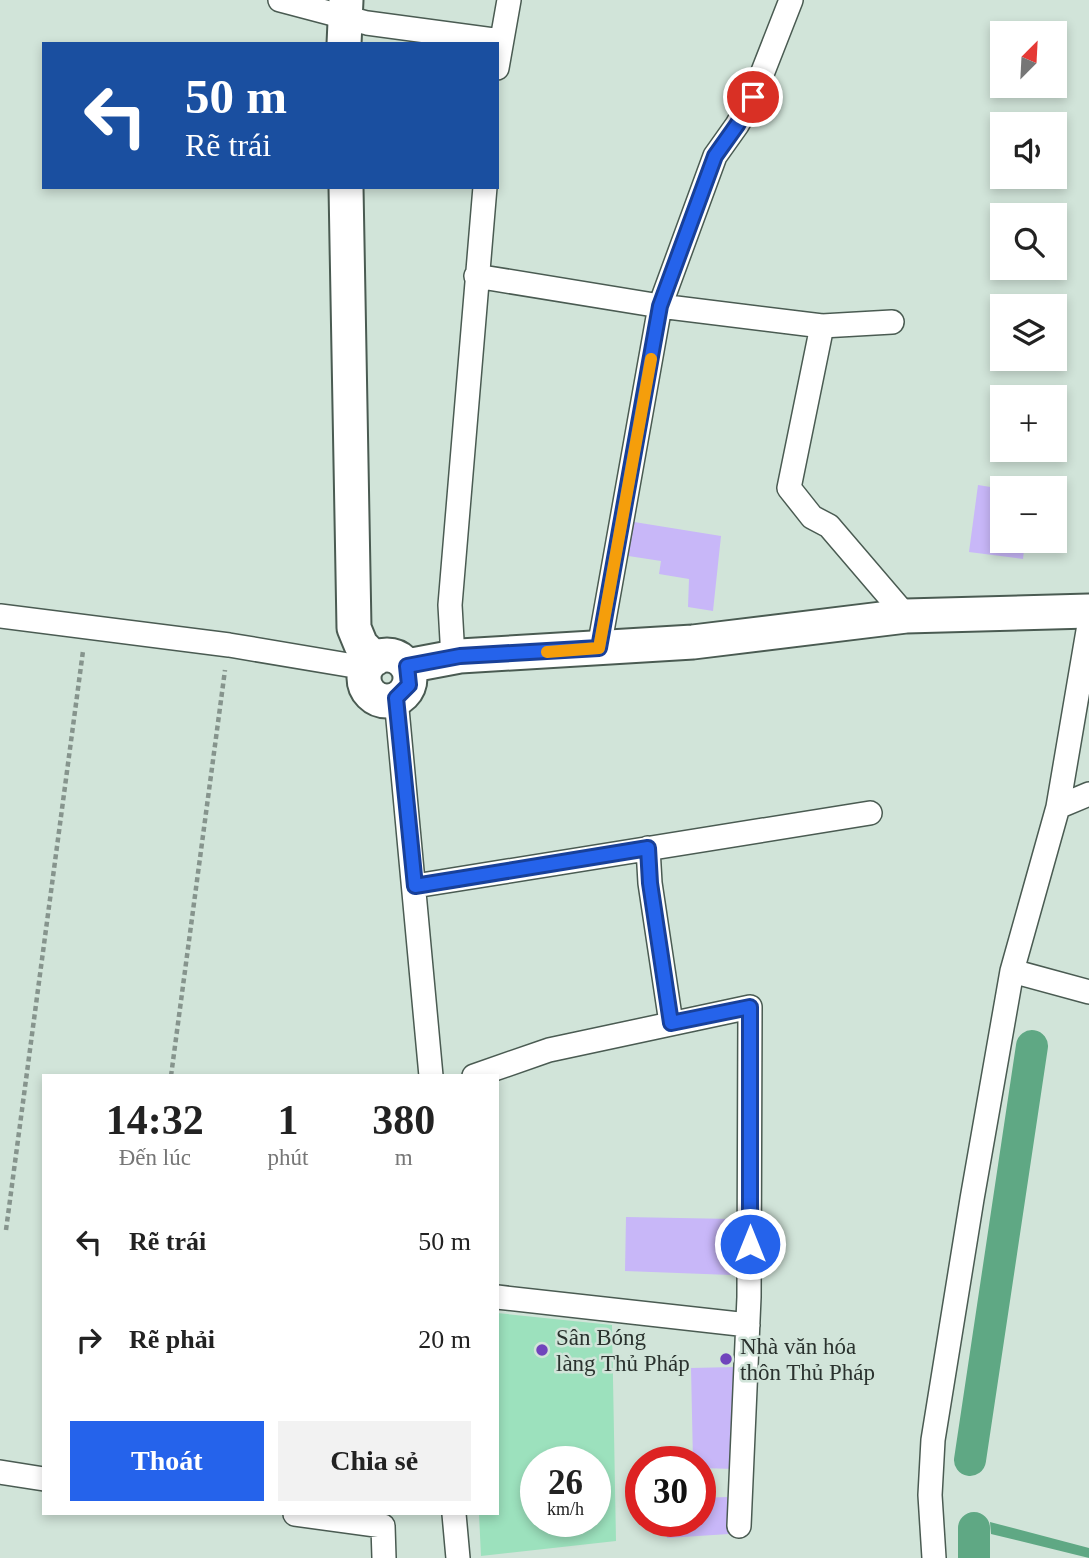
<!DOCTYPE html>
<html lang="vi">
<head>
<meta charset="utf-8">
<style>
  :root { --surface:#fff; --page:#f2f2f2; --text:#222; --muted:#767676; --accent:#2563eb }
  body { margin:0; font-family:Georgia,serif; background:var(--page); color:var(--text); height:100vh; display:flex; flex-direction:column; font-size:26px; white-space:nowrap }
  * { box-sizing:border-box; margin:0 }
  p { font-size:23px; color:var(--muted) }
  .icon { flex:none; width:38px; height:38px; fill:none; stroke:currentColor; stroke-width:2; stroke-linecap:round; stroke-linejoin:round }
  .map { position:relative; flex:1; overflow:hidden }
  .panel { position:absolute; left:42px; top:1074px; width:457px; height:441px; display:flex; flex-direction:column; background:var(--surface); border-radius:0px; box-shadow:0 4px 10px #0003 }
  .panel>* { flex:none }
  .hud { position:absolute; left:42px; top:42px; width:457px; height:147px; border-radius:0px; box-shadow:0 4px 10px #0003; background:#1a4fa0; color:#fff; overflow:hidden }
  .needle { width:46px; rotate:24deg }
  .tools { position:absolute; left:990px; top:21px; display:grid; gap:14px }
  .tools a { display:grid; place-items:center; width:77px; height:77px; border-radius:0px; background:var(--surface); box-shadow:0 4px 10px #0003; font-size:35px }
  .speed { position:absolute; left:520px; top:1446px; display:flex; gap:14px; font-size:35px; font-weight:700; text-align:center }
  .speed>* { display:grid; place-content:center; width:91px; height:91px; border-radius:50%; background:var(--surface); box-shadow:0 4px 10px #0003; line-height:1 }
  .speed small { font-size:18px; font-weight:400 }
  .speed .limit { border:10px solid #d22; background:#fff; color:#111 }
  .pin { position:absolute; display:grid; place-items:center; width:60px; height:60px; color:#fff; margin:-30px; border:4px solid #fff; border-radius:50%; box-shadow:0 2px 7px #0007 }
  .me { position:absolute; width:77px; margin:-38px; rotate:0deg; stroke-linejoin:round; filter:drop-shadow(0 0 5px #0008) }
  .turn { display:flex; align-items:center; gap:24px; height:147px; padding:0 28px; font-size:32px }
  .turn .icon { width:91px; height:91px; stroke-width:2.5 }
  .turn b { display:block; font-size:49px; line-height:60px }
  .eta { display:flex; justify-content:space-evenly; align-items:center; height:119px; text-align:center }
  .eta b { font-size:42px; font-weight:600; line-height:49px }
  .primary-button { display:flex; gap:14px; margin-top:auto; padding:14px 28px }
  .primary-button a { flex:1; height:80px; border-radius:0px; background:var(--accent); color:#fff; font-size:28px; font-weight:600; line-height:80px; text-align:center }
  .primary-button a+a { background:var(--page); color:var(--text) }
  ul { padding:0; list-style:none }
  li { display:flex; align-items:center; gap:21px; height:98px; padding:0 28px }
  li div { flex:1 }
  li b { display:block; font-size:26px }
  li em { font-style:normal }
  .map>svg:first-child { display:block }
</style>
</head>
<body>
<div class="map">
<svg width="1089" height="1558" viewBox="0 0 1089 1558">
  <rect width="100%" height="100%" fill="#d1e4d9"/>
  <!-- green -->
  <path fill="#9ce1bd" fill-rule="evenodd" d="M497,1313L612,1325L616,1541L481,1556L479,1514H497ZM595,1461V1521H536V1461Z"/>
  <!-- water -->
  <path fill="#5fa884" d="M990,1522L1089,1548V1558L991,1534Z"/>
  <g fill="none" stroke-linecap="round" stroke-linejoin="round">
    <!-- canal -->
    <path stroke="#5fa884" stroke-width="32" d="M970,1460L1032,1046
      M974,1528V1558"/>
  </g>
  <!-- building -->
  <path fill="#c8b7f8" d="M978,485L1003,489V541H1025L1023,559L969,552Z
    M628,521L721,536L713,611L688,607L689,579L659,574L661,561L622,555Z
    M626,1217L733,1219L731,1275L625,1271Z
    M734,1367L735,1469L700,1468V1461H693L691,1368Z
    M727,1497L729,1534L667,1538L666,1521H700V1498Z"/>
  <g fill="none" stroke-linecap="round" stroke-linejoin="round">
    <!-- street casing -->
    <g stroke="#4a5b52" stroke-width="26">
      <path id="street" d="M280,0L367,23L501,41
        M497,68L509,0
        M476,276L660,306L822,326L892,322
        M822,326L789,488L812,517L829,526L906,616
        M0,616L229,645L366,668
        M599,648L660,306L715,156L737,125L753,97L791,0
        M453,658L450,605L485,187
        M396,698L431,1076
        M1058,807L1089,794
        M648,848L650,883L671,1023
        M415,886L870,813
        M1012,971L1089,992
        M474,1076L549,1050L750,1007L749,1297L739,1526
        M497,1297L748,1325
        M0,1472L44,1479
        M295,1514L383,1526L384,1558
        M454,1514L458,1558
        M934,1558L930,1495L933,1440L972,1199L1012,971L1058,807L1089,625"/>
    </g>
    <!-- secondary casing -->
    <g stroke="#4a5b52" stroke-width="37">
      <path id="secondary" d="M344,44L346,0
        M346,187L354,628L361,645L375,659
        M364 678a23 23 0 1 1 46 0a23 23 0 1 1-46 0Z
        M407,666L460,656L693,642L906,616L1089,611"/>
    </g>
    <!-- path -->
    <path stroke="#86948d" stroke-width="4.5" stroke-dasharray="5 3.5" stroke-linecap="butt" d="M171,1076L225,670
      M6,1230L83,651"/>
    <!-- street -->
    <use href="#street" stroke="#fff" stroke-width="23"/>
    <!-- secondary -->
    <use href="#secondary" stroke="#fff" stroke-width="33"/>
  </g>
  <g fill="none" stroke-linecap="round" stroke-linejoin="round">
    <!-- route casing -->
    <g stroke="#184099" stroke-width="18">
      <path id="route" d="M750,1244V1007L671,1023L650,883L648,848L415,886L396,698L409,685L407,666L460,656L599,648L660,306L715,156L737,125L753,97"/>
    </g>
    <!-- route -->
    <use href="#route" stroke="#2563eb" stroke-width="12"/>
    <!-- slow -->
    <path stroke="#f59e0b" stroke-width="12" d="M547,652L599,648L651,359"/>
  </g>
  <!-- markers -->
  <g fill="#7044bc" stroke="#d1e4d9" stroke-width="2.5">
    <circle cx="542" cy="1350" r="7"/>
    <circle cx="726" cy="1359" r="7"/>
  </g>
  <g text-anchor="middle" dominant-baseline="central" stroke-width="5" stroke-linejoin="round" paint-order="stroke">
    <!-- poi labels -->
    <g font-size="23" fill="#2a322e" stroke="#d1e4d9" text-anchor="start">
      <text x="556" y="1337">Sân Bóng<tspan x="556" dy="26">làng Thủ Pháp</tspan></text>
      <text x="740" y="1346">Nhà văn hóa<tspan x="740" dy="26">thôn Thủ Pháp</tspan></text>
    </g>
  </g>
</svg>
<div class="tools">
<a><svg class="needle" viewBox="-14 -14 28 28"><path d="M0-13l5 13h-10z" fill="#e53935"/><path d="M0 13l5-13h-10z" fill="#767676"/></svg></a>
<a><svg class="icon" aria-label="sound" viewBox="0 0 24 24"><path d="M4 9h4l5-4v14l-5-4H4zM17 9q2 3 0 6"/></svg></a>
<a><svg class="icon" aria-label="search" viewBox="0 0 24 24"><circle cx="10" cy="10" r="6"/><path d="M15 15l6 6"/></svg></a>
<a><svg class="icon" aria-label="layers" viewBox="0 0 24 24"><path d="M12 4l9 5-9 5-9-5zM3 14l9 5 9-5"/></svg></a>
<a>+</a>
<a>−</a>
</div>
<div class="speed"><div>26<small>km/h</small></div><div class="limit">30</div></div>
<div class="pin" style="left:753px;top:97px;background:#d93025"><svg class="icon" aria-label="arrive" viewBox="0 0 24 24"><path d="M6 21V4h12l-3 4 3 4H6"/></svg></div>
<svg class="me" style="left:750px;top:1244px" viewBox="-20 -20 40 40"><circle r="17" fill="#2563eb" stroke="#fff" stroke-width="3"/><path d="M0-11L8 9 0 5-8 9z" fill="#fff"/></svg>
<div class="hud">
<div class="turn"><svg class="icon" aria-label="left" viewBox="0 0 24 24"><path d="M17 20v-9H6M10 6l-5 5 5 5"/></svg><div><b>50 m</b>Rẽ trái</div></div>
</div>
<section class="panel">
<div class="eta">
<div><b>14:32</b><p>Đến lúc</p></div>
<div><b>1</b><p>phút</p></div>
<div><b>380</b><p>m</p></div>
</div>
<ul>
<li><svg class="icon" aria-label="left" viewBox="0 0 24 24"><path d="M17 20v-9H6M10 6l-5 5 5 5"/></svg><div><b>Rẽ trái</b></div><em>50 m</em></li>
<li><svg class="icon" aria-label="right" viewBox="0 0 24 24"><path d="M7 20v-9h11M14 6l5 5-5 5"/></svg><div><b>Rẽ phải</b></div><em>20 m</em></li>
</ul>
<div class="primary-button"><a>Thoát</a><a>Chia sẻ</a></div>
</section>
</div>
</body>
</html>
